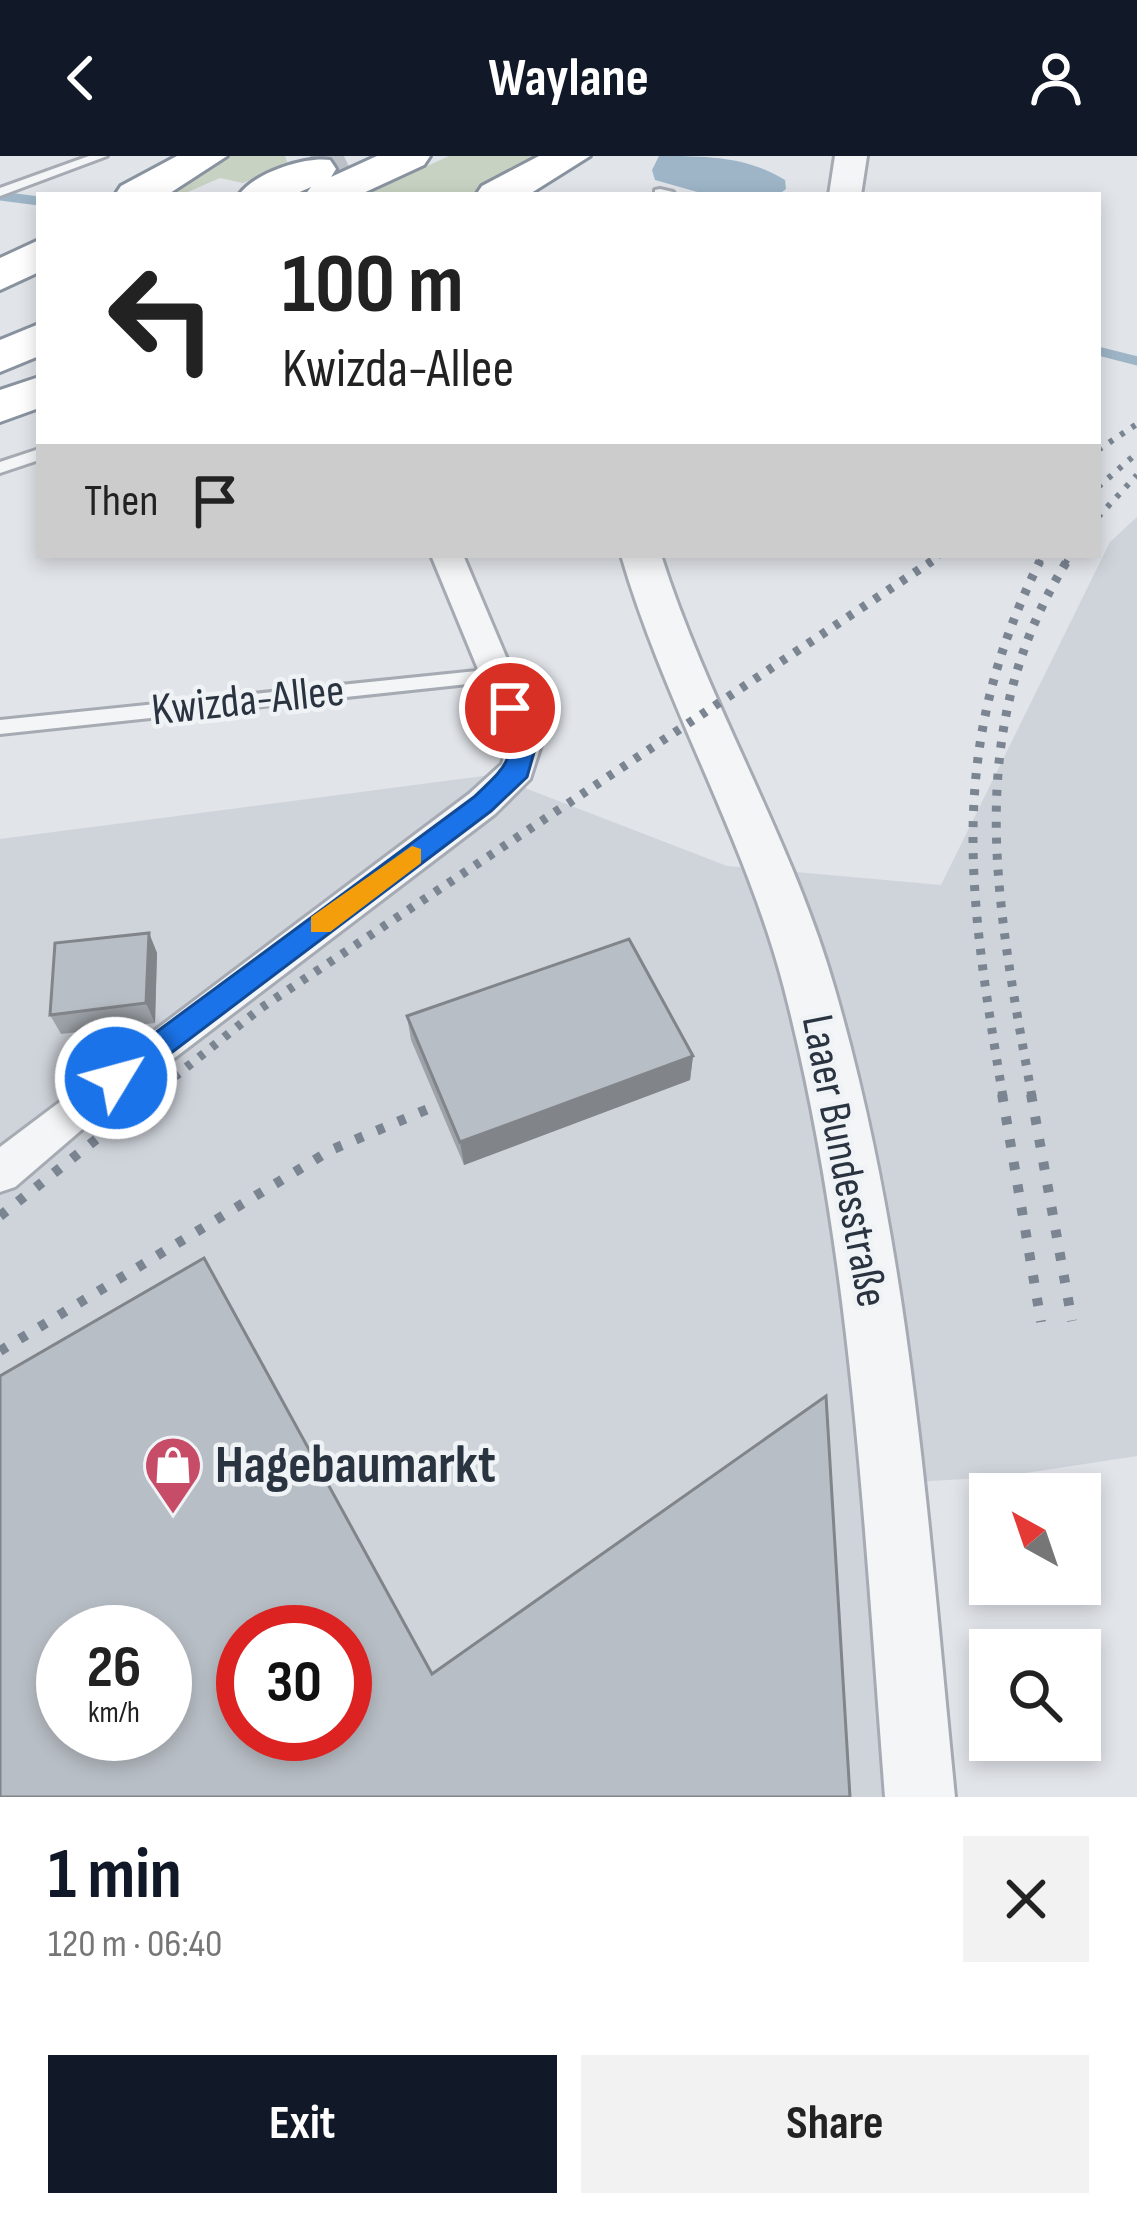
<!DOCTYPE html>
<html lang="en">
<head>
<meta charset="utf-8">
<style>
  :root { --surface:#fff; --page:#f2f2f2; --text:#222; --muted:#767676; --accent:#111827 }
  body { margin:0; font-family:"Sofia Sans Condensed",sans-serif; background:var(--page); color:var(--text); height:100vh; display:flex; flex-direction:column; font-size:45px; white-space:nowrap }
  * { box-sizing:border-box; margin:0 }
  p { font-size:39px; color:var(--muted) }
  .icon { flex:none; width:66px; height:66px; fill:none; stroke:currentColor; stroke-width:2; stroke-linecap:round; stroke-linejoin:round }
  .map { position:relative; height:1641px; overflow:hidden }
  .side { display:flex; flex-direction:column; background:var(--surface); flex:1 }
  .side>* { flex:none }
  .hud { position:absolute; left:36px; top:36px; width:1065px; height:366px; border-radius:0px; box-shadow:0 6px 18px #0003; background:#fff; color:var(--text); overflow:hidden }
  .needle { width:78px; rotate:320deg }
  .controls { position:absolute; left:969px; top:1317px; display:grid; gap:24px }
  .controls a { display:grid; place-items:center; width:132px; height:132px; border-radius:0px; background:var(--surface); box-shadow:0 6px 18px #0003; font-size:60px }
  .speed { position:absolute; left:36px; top:1449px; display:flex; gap:24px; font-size:60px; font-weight:700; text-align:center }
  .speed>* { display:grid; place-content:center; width:156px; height:156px; border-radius:50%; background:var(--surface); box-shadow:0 6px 18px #0003; line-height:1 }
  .speed small { font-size:30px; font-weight:400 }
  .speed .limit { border:18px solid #d22; background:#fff; color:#111 }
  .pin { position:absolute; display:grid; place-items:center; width:102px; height:102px; color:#fff; margin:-51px; border:6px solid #fff; border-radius:50%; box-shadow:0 3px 12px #0007 }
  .me { position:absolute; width:132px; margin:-66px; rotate:53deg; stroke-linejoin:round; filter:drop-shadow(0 0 9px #0008) }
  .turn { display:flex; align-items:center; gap:42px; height:252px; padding:0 48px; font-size:54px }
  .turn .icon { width:156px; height:156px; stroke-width:2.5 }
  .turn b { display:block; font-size:84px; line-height:102px }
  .then { display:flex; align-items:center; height:114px; padding:0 48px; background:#0003; gap:24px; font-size:45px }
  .round { display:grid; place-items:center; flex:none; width:126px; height:126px; border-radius:0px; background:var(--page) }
  .head { display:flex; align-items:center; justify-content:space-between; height:204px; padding:0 48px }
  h1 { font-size:72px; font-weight:700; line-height:90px; color:var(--accent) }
  .button { display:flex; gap:24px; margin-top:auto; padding:24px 48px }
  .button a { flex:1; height:138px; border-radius:0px; background:var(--accent); color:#fff; font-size:48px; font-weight:700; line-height:138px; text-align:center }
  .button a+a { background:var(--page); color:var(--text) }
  header { display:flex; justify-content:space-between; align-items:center; height:156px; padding:0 48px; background:var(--accent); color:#fff; font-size:54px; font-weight:700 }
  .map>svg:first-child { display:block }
</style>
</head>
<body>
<header><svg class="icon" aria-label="back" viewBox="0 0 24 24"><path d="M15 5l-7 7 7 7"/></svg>Waylane<svg class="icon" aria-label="person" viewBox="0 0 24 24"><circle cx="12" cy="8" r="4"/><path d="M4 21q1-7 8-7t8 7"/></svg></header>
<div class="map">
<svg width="1137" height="1641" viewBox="0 0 1137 1641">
  <rect width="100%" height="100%" fill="#e1e4e9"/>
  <!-- built -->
  <path fill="#cfd4db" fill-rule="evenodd" d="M1137,361V1300L1000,1321L861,1329L884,1641H0V683L491,619L727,710L941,729L1110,386ZM63,1476H165V1578H63ZM243,1476H345V1578H243Z"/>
  <!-- green -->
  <path fill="#c8d2c2" d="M223,0H285L288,8L243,27L220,22L181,39H153Z
    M449,0H553L478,39H365Z"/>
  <!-- water -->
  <path fill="#9db5c7" d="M659,0C703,0 747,0 785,24L786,33L778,39H708L655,24L652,14Z"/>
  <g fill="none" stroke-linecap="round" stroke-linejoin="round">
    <!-- stream -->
    <path stroke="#9db5c7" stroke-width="9" d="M0,40L39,45
      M1098,195L1137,205"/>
    <!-- motorway-tunnel -->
    <path stroke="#bcc1c7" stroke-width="46" stroke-dasharray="46 22" stroke-linecap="butt" d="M316,13L344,0"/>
    <!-- service casing -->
    <g stroke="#a6abb3" stroke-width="6">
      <path id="service" d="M89,0H107L0,40V32Z
        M660,33L673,36L675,39H655V34Z
        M39,293V304L0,317V306Z
        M496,513L505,519L496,525L0,578V564Z"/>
    </g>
    <!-- minor casing -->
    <g stroke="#a6abb3" stroke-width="6">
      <path id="minor" d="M431,399H463L542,586L530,623L495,658L93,964L15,1031L0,1036V991L469,638L502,608L508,586Z"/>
    </g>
    <!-- tertiary casing -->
    <g stroke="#a6abb3" stroke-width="6">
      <path id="tertiary" d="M835,0H867L861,39H829Z
        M621,399H661C708,547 791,681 834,830C911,1093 928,1370 955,1641H885C864,1371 852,1095 784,832C745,682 664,547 621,399Z"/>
    </g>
    <!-- motorway casing -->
    <g stroke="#89939f" stroke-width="6">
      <path id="motorway" d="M177,0H227L167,39H115L121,30Z
        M377,0H430L424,9L359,39H305L311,31L293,39H239C254,17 305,0 330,4L336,13L331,21Z
        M539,0H590L528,39H476L482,30Z
        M39,84V116L0,134V102Z
        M39,168V200L0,216V184Z
        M39,221V252L0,266V234Z"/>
    </g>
    <!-- service -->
    <use href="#service" fill="#f3f5f7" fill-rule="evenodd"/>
    <!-- minor -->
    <use href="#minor" fill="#f3f5f7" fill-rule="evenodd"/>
    <!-- tertiary -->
    <use href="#tertiary" fill="#f3f5f7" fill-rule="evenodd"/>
    <!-- motorway -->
    <use href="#motorway" fill="#fff" fill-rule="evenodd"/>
    <!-- rail-far2 -->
    <path stroke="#7b8592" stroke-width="6" stroke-dasharray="4.5 9" stroke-linecap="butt" d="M1098,294L1137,268
      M1098,331L1137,297
      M1098,361L1137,319
      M927,408L940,399
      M1039,408L1043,399
      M1065,408L1070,399"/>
    <!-- rail-far1 -->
    <path stroke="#7b8592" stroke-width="9" stroke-dasharray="6 10" stroke-linecap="butt" d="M149,941L261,852L932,405
      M1003,941C969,739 945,596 1040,405
      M1032,941C998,752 959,580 1067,405"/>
    <!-- rail -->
    <path stroke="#7b8592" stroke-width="10" stroke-dasharray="8 15" stroke-linecap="butt" d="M1002,938L1041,1166
      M1031,938L1072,1165
      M0,1060L153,938
      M0,1195L331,994L428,953"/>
  </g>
  <!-- wall -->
  <path fill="#9ea3a9" d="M149,777L157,797L155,867L61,878L50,859Z
    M407,860L693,900L690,924L464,1009L411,884Z"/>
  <!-- shaded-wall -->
  <path fill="#81858a" d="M149,777L157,797L155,867L146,847Z
    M693,900L690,924L464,1009L460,986Z"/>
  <!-- building -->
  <path fill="#b8bec5" stroke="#81858a" stroke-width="3" fill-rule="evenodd" d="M149,777L146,847L50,859L55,787Z
    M629,783L693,900L460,986L407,860Z
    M204,1102L432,1518L826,1240L850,1641H0V1220ZM63,1476H165V1578H63ZM243,1476H345V1578H243Z"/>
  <!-- route -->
  <path fill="#1a73e8" stroke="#114b97" stroke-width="3" d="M510,544L519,546L537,586L527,621L491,655L126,931H105V914L474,641C510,607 519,601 498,552Z"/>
  <!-- slow -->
  <path fill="#f59e0b" d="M412,690L421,693V707L330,776H311V761Z"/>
  <!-- icons -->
  <defs>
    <g id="shop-pin" transform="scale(3)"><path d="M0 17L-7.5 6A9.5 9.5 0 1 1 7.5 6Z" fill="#c74c68" stroke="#f0f3f6"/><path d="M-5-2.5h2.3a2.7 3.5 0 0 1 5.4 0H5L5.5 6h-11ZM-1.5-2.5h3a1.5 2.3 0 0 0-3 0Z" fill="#fff"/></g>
  </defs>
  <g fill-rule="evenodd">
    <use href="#shop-pin" x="173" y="1309"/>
  </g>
  <g text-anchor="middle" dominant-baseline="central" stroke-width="9" stroke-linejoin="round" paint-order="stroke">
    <!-- street labels -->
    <g font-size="45" fill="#2a3340" stroke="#f0f3f6">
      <text transform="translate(248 545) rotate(-6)">Kwizda-Allee</text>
      <text transform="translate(844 1005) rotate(79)">Laaer Bundesstraße</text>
    </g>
    <!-- near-poi labels -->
    <g font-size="54" font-weight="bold" fill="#2a3340" stroke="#f0f3f6" text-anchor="start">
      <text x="215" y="1309">Hagebaumarkt</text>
    </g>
  </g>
</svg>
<div class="controls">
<a><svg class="needle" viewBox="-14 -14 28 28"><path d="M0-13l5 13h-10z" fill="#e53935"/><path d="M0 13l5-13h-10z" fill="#767676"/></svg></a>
<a><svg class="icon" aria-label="search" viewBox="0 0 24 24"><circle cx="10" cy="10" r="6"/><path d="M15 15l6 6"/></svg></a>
</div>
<div class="speed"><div>26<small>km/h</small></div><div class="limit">30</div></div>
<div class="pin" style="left:510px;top:552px;background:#d93025"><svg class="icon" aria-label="arrive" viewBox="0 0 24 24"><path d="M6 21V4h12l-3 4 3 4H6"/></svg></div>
<svg class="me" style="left:116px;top:922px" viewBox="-20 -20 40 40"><circle r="17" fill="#1a73e8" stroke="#fff" stroke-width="3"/><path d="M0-11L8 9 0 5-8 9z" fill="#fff"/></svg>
<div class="hud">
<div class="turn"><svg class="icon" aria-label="left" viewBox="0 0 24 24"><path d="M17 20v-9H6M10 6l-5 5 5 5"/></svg><div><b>100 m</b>Kwizda-Allee</div></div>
<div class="then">Then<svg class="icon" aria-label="arrive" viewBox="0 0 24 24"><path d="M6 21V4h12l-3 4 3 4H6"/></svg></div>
</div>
</div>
<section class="side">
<div class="head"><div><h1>1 min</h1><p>120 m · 06:40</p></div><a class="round"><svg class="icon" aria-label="close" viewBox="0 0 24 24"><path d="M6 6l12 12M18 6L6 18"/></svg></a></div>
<div class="button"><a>Exit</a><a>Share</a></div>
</section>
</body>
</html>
